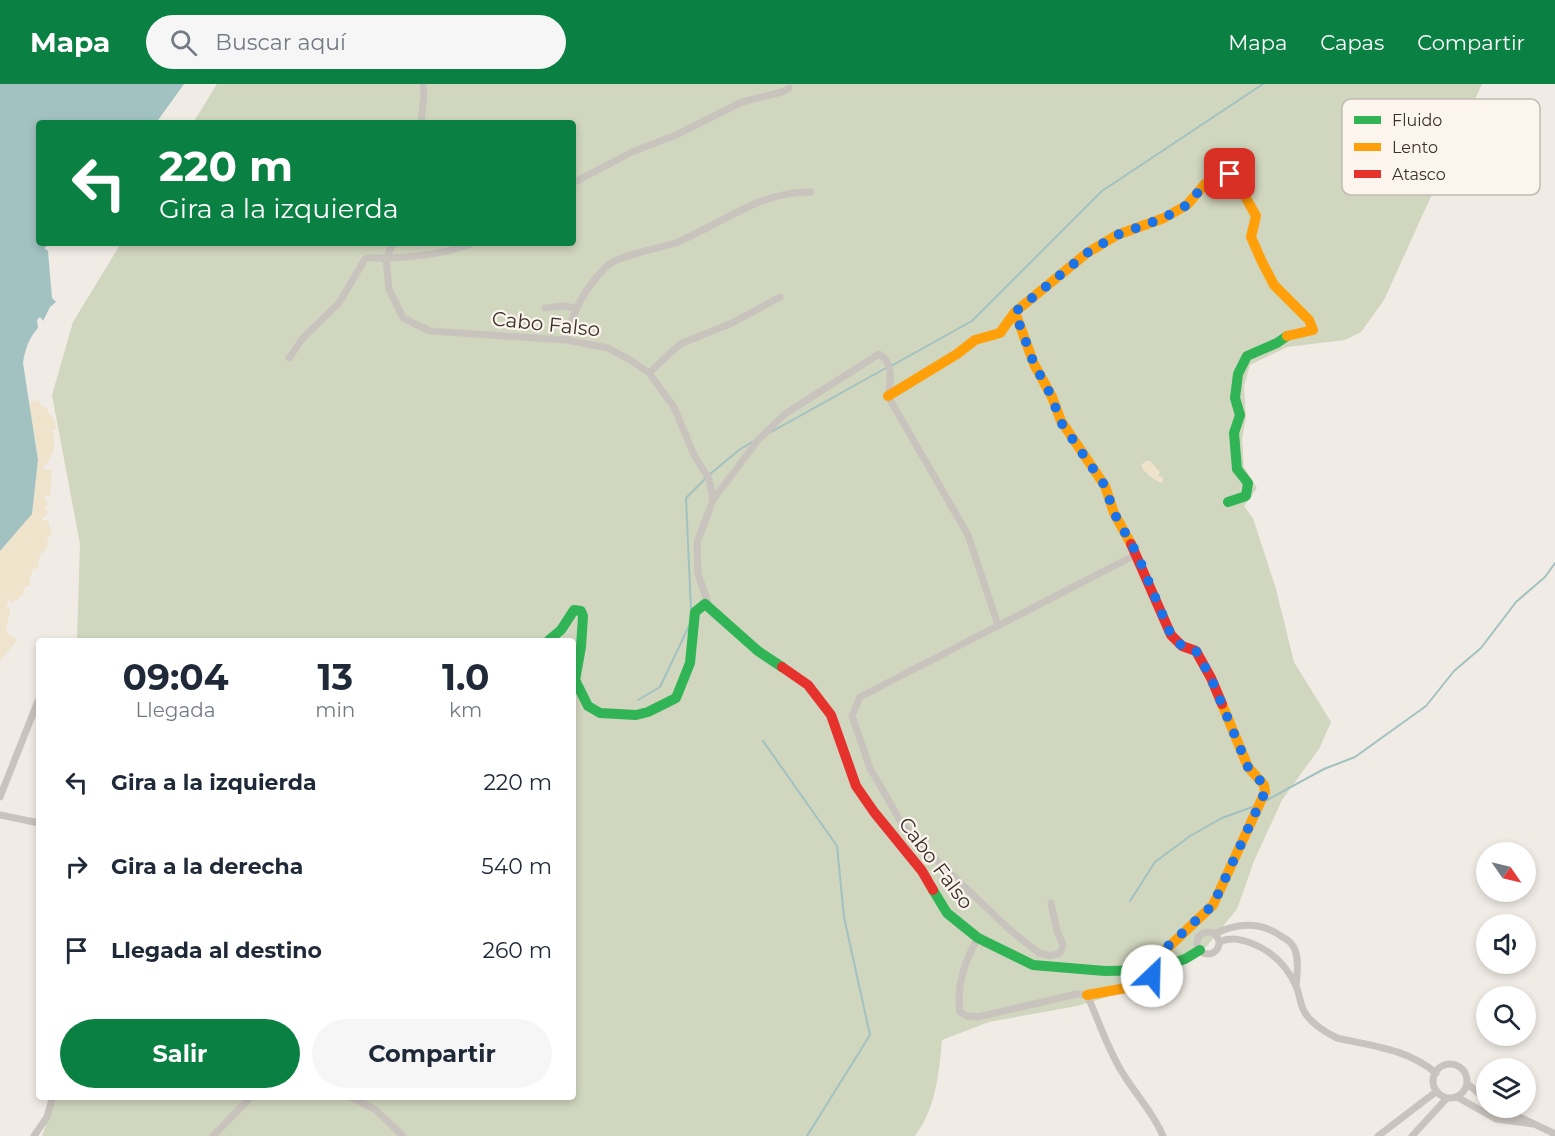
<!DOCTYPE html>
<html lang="es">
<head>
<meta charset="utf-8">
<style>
  :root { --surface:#fff; --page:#f6f6f7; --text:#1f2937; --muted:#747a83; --accent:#0b8043 }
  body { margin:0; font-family:Montserrat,sans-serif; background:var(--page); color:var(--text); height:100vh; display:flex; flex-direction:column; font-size:22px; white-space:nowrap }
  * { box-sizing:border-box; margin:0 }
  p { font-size:20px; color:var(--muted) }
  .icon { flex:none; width:33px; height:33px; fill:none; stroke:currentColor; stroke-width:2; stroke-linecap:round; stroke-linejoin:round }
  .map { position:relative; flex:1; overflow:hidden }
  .drawer { position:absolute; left:36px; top:554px; width:540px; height:462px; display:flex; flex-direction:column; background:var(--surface); border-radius:6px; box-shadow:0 3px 9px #0003 }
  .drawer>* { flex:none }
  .guide { position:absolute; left:36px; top:36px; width:540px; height:126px; border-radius:6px; box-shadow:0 3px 9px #0003; background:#0b8043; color:#fff; overflow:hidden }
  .needle { width:39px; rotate:124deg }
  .tools { position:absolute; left:1476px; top:758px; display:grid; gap:12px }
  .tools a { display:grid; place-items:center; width:60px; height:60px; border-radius:50%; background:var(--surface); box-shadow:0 3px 9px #0003; font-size:30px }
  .pin { position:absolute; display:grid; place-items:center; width:51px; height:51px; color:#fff; margin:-26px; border-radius:12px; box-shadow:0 3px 9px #0006 }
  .me { position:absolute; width:66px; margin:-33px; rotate:24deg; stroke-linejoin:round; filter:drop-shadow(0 0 4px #0008) }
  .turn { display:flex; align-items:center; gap:21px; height:126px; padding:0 24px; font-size:27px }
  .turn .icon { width:78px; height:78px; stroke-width:2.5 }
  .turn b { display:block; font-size:42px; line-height:51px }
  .eta { display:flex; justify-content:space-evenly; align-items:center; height:102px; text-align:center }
  .eta b { font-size:36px; font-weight:700; line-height:42px }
  .action { display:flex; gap:12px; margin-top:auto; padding:12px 24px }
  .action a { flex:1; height:69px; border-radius:36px; background:var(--accent); color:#fff; font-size:24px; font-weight:700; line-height:69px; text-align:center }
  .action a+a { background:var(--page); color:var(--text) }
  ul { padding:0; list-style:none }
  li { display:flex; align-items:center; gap:18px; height:84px; padding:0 24px }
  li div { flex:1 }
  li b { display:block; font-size:22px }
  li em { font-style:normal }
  header { display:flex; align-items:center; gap:36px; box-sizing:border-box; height:84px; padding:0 30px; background:var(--accent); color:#fff }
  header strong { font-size:28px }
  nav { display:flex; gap:33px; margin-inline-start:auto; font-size:21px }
  .search { width:420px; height:54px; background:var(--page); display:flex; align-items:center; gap:15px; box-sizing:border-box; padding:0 21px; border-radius:33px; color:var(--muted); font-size:22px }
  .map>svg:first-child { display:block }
</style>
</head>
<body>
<header>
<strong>Mapa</strong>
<div class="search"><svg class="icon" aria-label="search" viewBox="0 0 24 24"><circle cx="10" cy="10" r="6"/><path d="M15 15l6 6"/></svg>Buscar aquí</div>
<nav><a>Mapa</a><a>Capas</a><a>Compartir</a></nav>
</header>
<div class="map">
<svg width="1555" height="1052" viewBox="0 0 1555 1052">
  <rect width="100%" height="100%" fill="#f0ebe5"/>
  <!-- green -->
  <path fill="#d1d6bf" d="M217,0H1482L1384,216L1361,248L1345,256L1287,263L1250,281L1244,302L1246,334L1242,355L1244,383L1257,404L1244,422L1253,434L1276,505L1294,578L1331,638L1319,665L1282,716L1254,777L1237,825L1207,862L1161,897L1077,922L989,938L942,956C939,989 936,1024 915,1052H42L56,1013L573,1012V556H77L80,460L52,311L73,238L121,159H573V39H193Z"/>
  <!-- sand -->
  <path fill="#efe3cc" d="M39,316L40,321L48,325V329L54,334L56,344L52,347C58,356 52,376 44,382V386L52,385L50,411L44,413L48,419L45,423L48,428L42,436L48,437L52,449L47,456L48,462L45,465L44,468L40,470L38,484L33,485L29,497L31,499L29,502H25L23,511L12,519L7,512L8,519L6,523L10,525L6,548L17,556L0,577V467L32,430L38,376L29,318Z
    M1146,377H1150L1160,388L1158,392L1163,393L1162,399C1155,397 1143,388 1141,381Z"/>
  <!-- water -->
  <path fill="#a1c2c1" d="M0,0H184L156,39H39V159H51L44,164L48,167L52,214L56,218L50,223L43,237L40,233L37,236L38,244C29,254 25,265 23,279L38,376L32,430L0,467Z"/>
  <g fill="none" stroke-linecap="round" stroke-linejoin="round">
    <!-- stream -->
    <path stroke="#a1c2c1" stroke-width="2" d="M891,282L972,237L1102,107L1263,0
      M771,348L886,284
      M709,391L739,366L752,358
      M691,525L686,414L705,395
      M638,616L660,603L689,542
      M763,657L837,762L844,833L870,951L807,1052
      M1265,717L1324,685L1355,673L1426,622L1454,587L1481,564L1516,518L1545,493L1555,479
      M1130,817L1155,778L1190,752L1222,734L1255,722"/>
    <!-- street -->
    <path stroke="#c9c3be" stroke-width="7" d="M421,39L424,11L423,0
      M573,99L632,68L676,51L742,18L782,8L789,4
      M393,159L386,175L389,205L403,234L430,247L566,256L608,264L632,277L649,289L674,323L694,371L709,395L713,416L697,459L698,490L709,522
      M545,224L562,222L575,224
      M566,256C575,223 583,206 608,181C619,171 662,164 678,158C723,139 760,107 811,108
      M289,274L303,254L339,219L365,175C374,172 379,175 388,174C416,173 448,169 473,159
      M649,289L680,260L732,239L780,213
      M713,416L758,356L785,330L879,270C894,279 891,296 888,312L968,451L998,541
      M0,713L38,617
      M0,731L39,739
      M1051,819L1057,847L1063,861L1060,869L1051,872L1039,869L1010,846L929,769L901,738L870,684L852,632L860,613L1137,470
      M1197 859a11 11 0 1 1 22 0a11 11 0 1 1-22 0Z
      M1214,850C1237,839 1260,837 1281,852C1288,856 1294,860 1296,869C1299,880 1297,891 1296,902
      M978,854C965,876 956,901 960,928L967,932L978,933L1077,910L1087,911C1099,937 1107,964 1122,988C1135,1010 1153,1028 1163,1052
      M1219,858C1230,853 1240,855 1251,859C1272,867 1287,882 1296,902C1300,911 1300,921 1305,929C1312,940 1325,948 1337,954C1373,962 1407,965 1436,989
      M1433 997a17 17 0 1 1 34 0a17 17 0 1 1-34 0Z
      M1467,999L1486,1016
      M349,1012L376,1026L403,1052
      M1457,1013L1496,1035L1533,1040
      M1499,1023L1555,1050
      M34,1052L47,1033L53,1012
      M213,1052L252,1012
      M1378,1052L1437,1007
      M1412,1052L1447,1014"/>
    <!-- fast -->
    <path stroke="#30b455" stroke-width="10" d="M1228,418L1246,412L1248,399L1237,385L1234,349L1240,331L1235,314L1238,290L1247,272L1277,259L1287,252
      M549,556L561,546L574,526L581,527L583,532L581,563L575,596L588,622L600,629L636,631L648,628L676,614L690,579L695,528L705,520L758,567L782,583
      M933,806L947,829L978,854L1033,881L1105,887L1152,886L1185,875L1200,866"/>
    <!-- slow -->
    <path stroke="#ff9f0a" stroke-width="10" d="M1015,228L1087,169L1117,151L1164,134L1187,121L1205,100L1230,90L1236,96L1256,132L1251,153L1262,178L1274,201L1309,236L1313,246L1287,252
      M888,312L957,270L975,256L1000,249L1015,228L1034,280L1052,313L1061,337L1105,402L1114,429L1131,460
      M1087,911L1149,900L1157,874L1213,821L1265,708L1264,701L1248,683L1222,620"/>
    <!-- jam -->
    <path stroke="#e5322d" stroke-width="10" d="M1131,460L1171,551L1182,562L1196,567L1211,594L1222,620
      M782,583L808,601L831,631L856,702L874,728L922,787L933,806"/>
  </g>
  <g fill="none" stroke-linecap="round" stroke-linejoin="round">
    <!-- route -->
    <path stroke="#1a73e8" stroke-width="10" stroke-dasharray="0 18" d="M1152,892V886L1157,874L1166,864L1213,821L1265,708L1264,701L1248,683L1211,594L1196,567L1182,562L1171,551L1137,470L1114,429L1105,402L1060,337L1052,313L1034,280L1015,228L1087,169L1117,151L1164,134L1187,121L1205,100L1230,90"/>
  </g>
  <g text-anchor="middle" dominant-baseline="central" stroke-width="4.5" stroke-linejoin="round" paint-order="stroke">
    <!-- street labels -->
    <g font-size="20" fill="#3b302b" stroke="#fbf5ee">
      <text transform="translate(546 240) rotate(6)">Cabo Falso</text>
      <text transform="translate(936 779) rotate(53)">Cabo Falso</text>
    </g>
  </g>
  <!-- legend -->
  <rect x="1342" y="15" width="198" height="96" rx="9" fill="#fbf5ee" stroke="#c1bab4" stroke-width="1.5"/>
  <rect x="1354" y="32" width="27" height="8" fill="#30b455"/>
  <rect x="1354" y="59" width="27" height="8" fill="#ff9f0a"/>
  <rect x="1354" y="86" width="27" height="8" fill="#e5322d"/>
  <g font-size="16" fill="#3b302b">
    <text x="1392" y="42">Fluido</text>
    <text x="1392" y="69">Lento</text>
    <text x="1392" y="96">Atasco</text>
  </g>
</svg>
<div class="tools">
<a><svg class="needle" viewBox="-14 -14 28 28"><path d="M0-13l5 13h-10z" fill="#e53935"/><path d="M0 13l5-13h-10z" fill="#747a83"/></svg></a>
<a><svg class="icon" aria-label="sound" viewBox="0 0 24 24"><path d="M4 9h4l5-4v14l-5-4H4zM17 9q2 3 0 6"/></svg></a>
<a><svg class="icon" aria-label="search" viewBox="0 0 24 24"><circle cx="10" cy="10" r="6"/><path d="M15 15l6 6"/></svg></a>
<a><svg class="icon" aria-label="layers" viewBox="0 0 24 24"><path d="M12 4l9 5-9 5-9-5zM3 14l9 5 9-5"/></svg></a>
</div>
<div class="pin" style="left:1230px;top:90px;background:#d93025"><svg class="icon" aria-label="arrive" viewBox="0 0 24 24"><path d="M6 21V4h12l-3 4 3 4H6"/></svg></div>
<svg class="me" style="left:1152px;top:892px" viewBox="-20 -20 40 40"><circle r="19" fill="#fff"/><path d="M0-13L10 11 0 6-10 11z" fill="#1a73e8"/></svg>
<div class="guide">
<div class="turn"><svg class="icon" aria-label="left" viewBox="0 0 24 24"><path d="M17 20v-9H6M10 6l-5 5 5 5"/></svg><div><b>220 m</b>Gira a la izquierda</div></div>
</div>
<section class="drawer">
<div class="eta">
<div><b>09:04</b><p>Llegada</p></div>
<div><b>13</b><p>min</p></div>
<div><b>1.0</b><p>km</p></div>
</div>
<ul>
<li><svg class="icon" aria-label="left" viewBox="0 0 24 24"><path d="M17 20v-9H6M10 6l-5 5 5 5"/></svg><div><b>Gira a la izquierda</b></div><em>220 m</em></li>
<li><svg class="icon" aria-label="right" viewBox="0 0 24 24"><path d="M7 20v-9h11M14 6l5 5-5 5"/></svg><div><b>Gira a la derecha</b></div><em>540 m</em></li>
<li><svg class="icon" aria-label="arrive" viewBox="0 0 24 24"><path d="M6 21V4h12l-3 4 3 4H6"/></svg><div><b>Llegada al destino</b></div><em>260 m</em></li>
</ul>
<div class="action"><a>Salir</a><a>Compartir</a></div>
</section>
</div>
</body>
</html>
